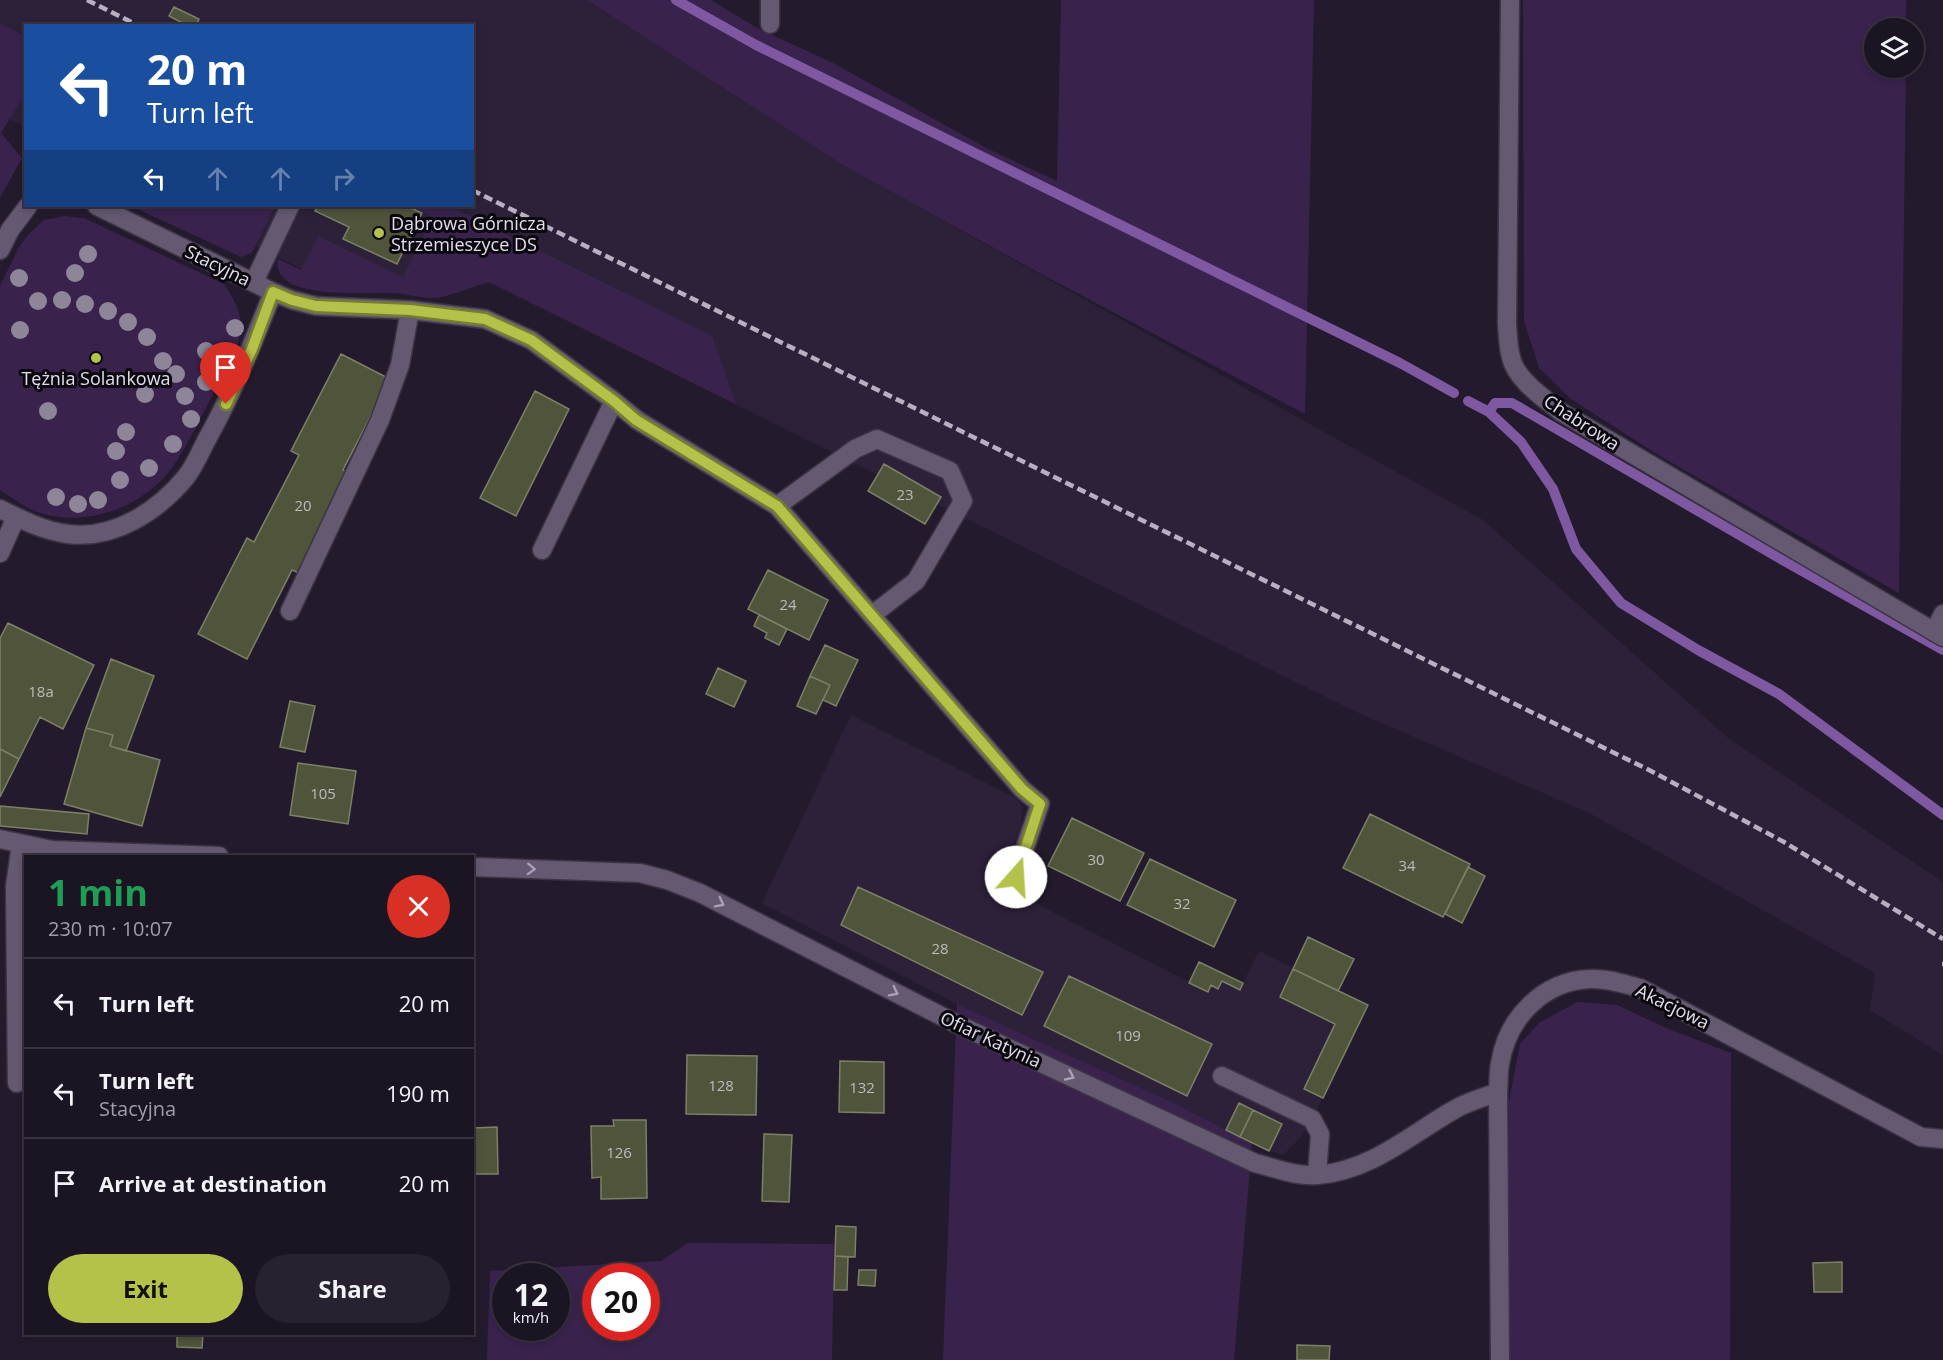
<!DOCTYPE html>
<html lang="en">
<head>
<meta charset="utf-8">
<style>
  :root { --surface:#1b1422; --page:#28212f; --text:#f1f3f6; --muted:#a09ea5; --line:#393340; --accent:#b4c24a }
  body { margin:0; font-family:"Open Sans",sans-serif; background:var(--page); color:var(--text); height:100vh; display:flex; flex-direction:column; font-size:22px; white-space:nowrap }
  * { box-sizing:border-box; margin:0 }
  p { font-size:20px; color:var(--muted) }
  .icon { flex:none; width:33px; height:33px; fill:none; stroke:currentColor; stroke-width:2; stroke-linecap:round; stroke-linejoin:round }
  .map { position:relative; flex:1; overflow:hidden }
  .panel { position:absolute; left:24px; top:855px; width:450px; height:480px; display:flex; flex-direction:column; background:var(--surface); border-radius:0px; box-shadow:0 3px 9px #0003,0 0 0 2px var(--line) }
  .panel>* { flex:none }
  .guide { position:absolute; left:24px; top:24px; width:450px; height:183px; border-radius:0px; box-shadow:0 3px 9px #0003,0 0 0 2px var(--line); background:#1a4fa0; color:#fff; overflow:hidden }
  .controls { position:absolute; left:1864px; top:18px; display:grid; gap:12px }
  .controls a { display:grid; place-items:center; width:60px; height:60px; border-radius:50%; background:var(--surface); box-shadow:0 3px 9px #0003,0 0 0 2px var(--line); font-size:30px }
  .speed { position:absolute; left:492px; top:1263px; display:flex; gap:12px; font-size:30px; font-weight:700; text-align:center }
  .speed>* { display:grid; place-content:center; width:78px; height:78px; border-radius:50%; background:var(--surface); box-shadow:0 3px 9px #0003,0 0 0 2px var(--line); line-height:1 }
  .speed small { font-size:15px; font-weight:400 }
  .speed .limit { border:9px solid #d22; background:#fff; color:#111 }
  .pin { position:absolute; display:grid; place-items:center; width:51px; height:51px; color:#fff; margin:-62px -26px; border-radius:50% 50% 50% 0; rotate:-45deg; box-shadow:0 0 6px #0007 }
  .pin .icon { rotate:45deg }
  .me { position:absolute; width:66px; margin:-33px; rotate:19deg; stroke-linejoin:round; filter:drop-shadow(0 0 4px #0008) }
  .turn { display:flex; align-items:center; gap:21px; height:126px; padding:0 24px; font-size:27px }
  .turn .icon { width:78px; height:78px; stroke-width:2.5 }
  .turn b { display:block; font-size:42px; line-height:51px }
  .lanes { display:flex; align-items:center; height:57px; padding:0 24px; background:#0003; justify-content:center; gap:30px; direction:ltr }
  .lanes .off { opacity:.35 }
  .round { display:grid; place-items:center; flex:none; width:63px; height:63px; border-radius:32px; background:var(--page) }
  .headline { display:flex; align-items:center; justify-content:space-between; height:102px; padding:0 24px }
  h1 { font-size:36px; font-weight:700; line-height:45px; color:#1e9e55 }
  .primary-button { display:flex; gap:12px; margin-top:auto; padding:12px 24px }
  .primary-button a { flex:1; height:69px; border-radius:36px; background:var(--accent); color:#111; font-size:24px; font-weight:700; line-height:69px; text-align:center }
  .primary-button a+a { background:var(--page); color:var(--text) }
  ul { padding:0; list-style:none }
  li { display:flex; align-items:center; gap:18px; height:90px; padding:0 24px; border-top:2px solid var(--line) }
  li div { flex:1 }
  li b { display:block; font-size:22px }
  li em { font-style:normal }
  .map>svg:first-child { display:block }
</style>
</head>
<body>
<div class="map">
<svg width="1943" height="1360" viewBox="0 0 1943 1360">
  <rect width="100%" height="100%" fill="#241a2d"/>
  <!-- built -->
  <path fill="#2d2039" d="M0,0H587L846,167L1483,520L1728,738L1943,882V1055L1870,1010L1875,973L1589,813L1354,711L489,282L439,298L323,280L177,206H472V26H26L25,127L0,114Z
    M851,715L1016,798L1022,806L1021,827L1002,872L1006,888L1189,982L1199,962L1243,983L1259,951L1368,1005L1323,1098L1302,1136L1283,1155L1269,1151L1174,1103L957,1004L762,903Z"/>
  <!-- green -->
  <path fill="#39234d" fill-rule="evenodd" d="M587,0H711L757,28L833,63L988,149L1057,181L1061,0H1314L1305,414L1043,275L846,167Z
    M1523,0H1906V28H1875V68H1906L1899,593L1660,456L1571,399L1539,368L1524,321Z
    M0,23L25,36V94L1,133L22,158L0,198Z
    M131,206H275L254,249L251,253L241,257Z
    M411,206H452L459,211L712,336L736,404L489,282C473,286 457,294 440,297C426,300 409,294 394,293C369,291 270,303 278,259L301,270L318,236L403,277L433,217Z
    M64,216L84,218L224,284C239,307 245,319 237,347C216,386 198,428 174,465C146,505 92,527 44,514C28,510 14,499 0,490V286L19,247L28,235L44,220Z
    M1577,1002L1617,1005L1666,1028L1731,1053L1730,1360H1509V1101L1520,1044L1539,1023Z
    M957,1004L1174,1103L1252,1143L1234,1360H943Z
    M688,1243L834,1244L832,1360H487L490,1271L661,1261ZM506,1276H556V1328H506ZM596,1276H646V1328H596Z"/>
  <g fill="none" stroke-linecap="round" stroke-linejoin="round">
    <!-- stream -->
    <path stroke="#7e59a1" stroke-width="10" d="M676,0L756,45L1400,363L1454,393
      M1468,401L1489,412L1521,442L1553,489L1576,549L1621,603L1698,650L1779,694L1943,815
      M1489,412L1495,403H1512L1786,562L1943,650"/>
  </g>
  <!-- building -->
  <path fill="#50543b" stroke="#7c8166" stroke-width="1.5" d="M174,7L199,19L196,26H188L169,16Z
    M318,206H407L422,213L397,264L343,239L349,227L315,211Z
    M341,354L390,379L343,470L350,473L299,573L292,570L247,659L198,634L247,538L254,542L299,455L291,451Z
    M535,391L569,409L516,516L480,498Z
    M884,464L941,497L925,524L868,491Z
    M768,570L828,600L809,640L748,609Z
    M759,615L787,629L779,645L765,638L767,633L754,626Z
    M8,623L94,665L63,729L40,717L19,759L0,749V638Z
    M825,645L858,660L836,706L823,700L830,685L810,676Z
    M111,659L154,676L126,751L110,746L113,735L86,728Z
    M718,668L746,681L734,707L706,694Z
    M810,676L830,685L816,714L797,706Z
    M290,701L315,706L305,752L280,747Z
    M86,728L113,735L110,746L160,760L142,826L64,804Z
    M0,749L19,759L0,797Z
    M298,763L356,771L348,824L290,815Z
    M0,806L89,814L87,834L0,826Z
    M1370,814L1470,864L1443,917L1343,868Z
    M1072,818L1144,853L1120,901L1048,866Z
    M1150,859L1236,900L1214,947L1127,905Z
    M1468,867L1485,876L1462,923L1445,914Z
    M858,887L1043,972L1022,1015L841,925Z
    M24,896H26V954H23Z
    M1308,937L1354,959L1338,991L1293,969Z
    M1199,962L1243,983L1240,990L1222,981L1218,989L1211,985L1208,992L1189,983Z
    M1293,969L1368,1005L1323,1098L1304,1089L1335,1024L1280,997Z
    M1069,976L1212,1044L1187,1096L1044,1026Z
    M687,1055L757,1056L756,1115L686,1114Z
    M840,1061L884,1062V1113L839,1112Z
    M1239,1103L1253,1110L1240,1137L1226,1130Z
    M1253,1110L1282,1124L1269,1151L1240,1137Z
    M613,1120H646L647,1198L601,1199V1177L592,1178L591,1126H614Z
    M497,1127L498,1174H472V1128Z
    M764,1134L792,1135L789,1202L762,1201Z
    M836,1226L856,1227L855,1257L835,1256Z
    M835,1256L848,1257L847,1290H834Z
    M1842,1262V1292H1814L1813,1263Z
    M859,1270H876L875,1286L858,1285Z
    M177,1334H203L202,1348L177,1347Z
    M1297,1345L1330,1346L1329,1360H1297Z"/>
  <g fill="none" stroke-linecap="round" stroke-linejoin="round">
    <!-- minor casing -->
    <g stroke="#3c3444" stroke-width="21">
      <path id="minor" d="M770,0V24
        M1510,0L1507,324C1508,335 1508,347 1511,357C1515,379 1545,399 1561,412L1943,637
        M0,250L10,230L28,206
        M254,282L290,206
        M273,292L292,300L316,306L410,310L485,319L531,340L614,401L637,420L777,506L1022,789L1040,804L1015,877
        M777,506L855,449L877,439L950,471L963,501L916,581L872,615
        M0,509C22,520 44,531 68,534C114,540 158,511 186,477C194,467 200,453 206,441C233,393 253,343 273,292L97,206
        M542,550L614,401
        M0,553L16,517
        M290,611L380,420L400,365L410,310
        M1934,632L1943,614
        M0,839L52,850L219,856
        M472,867L640,873L667,880L700,893L953,1022L1255,1163C1275,1168 1297,1177 1318,1175C1374,1170 1413,1132 1459,1107C1471,1101 1485,1097 1498,1092
        M1222,1076L1312,1119L1320,1134L1317,1175
        M17,1083L15,886L21,844
        M1500,1360L1498,1092C1499,1082 1498,1073 1500,1064C1507,1018 1543,981 1590,979C1608,978 1624,984 1640,988L1921,1137L1943,1139"/>
    </g>
    <!-- minor -->
    <use href="#minor" stroke="#645970" stroke-width="18"/>
    <!-- rail -->
    <path stroke="#b8b0c0" stroke-width="4.5" stroke-dasharray="9 4.5" stroke-linecap="butt" d="M87,0L139,26
      M472,190L1651,771L1784,842L1943,939
      M1942,964H1943"/>
  </g>
  <!-- trees -->
  <g fill="#8e8598">
    <circle cx="88" cy="254" r="9"/>
    <circle cx="75" cy="273" r="9"/>
    <circle cx="19" cy="278" r="9"/>
    <circle cx="62" cy="300" r="9"/>
    <circle cx="38" cy="301" r="9"/>
    <circle cx="85" cy="304" r="9"/>
    <circle cx="108" cy="311" r="9"/>
    <circle cx="128" cy="322" r="9"/>
    <circle cx="235" cy="328" r="9"/>
    <circle cx="20" cy="330" r="9"/>
    <circle cx="147" cy="337" r="9"/>
    <circle cx="206" cy="351" r="9"/>
    <circle cx="163" cy="361" r="9"/>
    <circle cx="176" cy="374" r="9"/>
    <circle cx="206" cy="382" r="9"/>
    <circle cx="145" cy="394" r="9"/>
    <circle cx="185" cy="396" r="9"/>
    <circle cx="48" cy="411" r="9"/>
    <circle cx="191" cy="419" r="9"/>
    <circle cx="126" cy="432" r="9"/>
    <circle cx="173" cy="444" r="9"/>
    <circle cx="116" cy="451" r="9"/>
    <circle cx="149" cy="468" r="9"/>
    <circle cx="120" cy="480" r="9"/>
    <circle cx="56" cy="497" r="9"/>
    <circle cx="98" cy="500" r="9"/>
    <circle cx="78" cy="504" r="9"/>
  </g>
  <!-- one-way arrows -->
  <defs><path id="oneway-chevron" d="M-2-3.5L2.5 0L-2 3.5" fill="none" stroke-width="1.6" stroke-linecap="round" stroke-linejoin="round" transform="scale(1.5)"/></defs>
  <g stroke="#aaa1b3">
    <use href="#oneway-chevron" transform="translate(531 869) rotate(2)"/>
    <use href="#oneway-chevron" transform="translate(720 903) rotate(27)"/>
    <use href="#oneway-chevron" transform="translate(894 992) rotate(27)"/>
    <use href="#oneway-chevron" transform="translate(1070 1076) rotate(25)"/>
  </g>
  <g fill="none" stroke-linecap="round" stroke-linejoin="round">
    <!-- route casing -->
    <g stroke="#757e30" stroke-width="15">
      <path id="route" d="M226,404L252,349L273,292L292,300L316,306L410,310L485,319L531,340L614,401L636,420L777,506L1022,789L1040,804L1016,877"/>
    </g>
    <!-- route -->
    <use href="#route" stroke="#b4c24a" stroke-width="10"/>
  </g>
  <!-- markers -->
  <g fill="#b4c24a" stroke="#0b070f" stroke-width="2">
    <circle cx="379" cy="233" r="6"/>
    <circle cx="96" cy="358" r="6"/>
  </g>
  <g text-anchor="middle" dominant-baseline="central" stroke-width="6" stroke-linejoin="round" paint-order="stroke">
    <!-- number labels -->
    <g font-size="15" fill="#bebabe">
      <text x="905" y="494">23</text>
      <text x="303" y="505">20</text>
      <text x="788" y="604">24</text>
      <text x="41" y="691">18a</text>
      <text x="323" y="793">105</text>
      <text x="1096" y="859">30</text>
      <text x="1407" y="865">34</text>
      <text x="1182" y="903">32</text>
      <text x="940" y="948">28</text>
      <text x="1128" y="1035">109</text>
      <text x="721" y="1085">128</text>
      <text x="862" y="1087">132</text>
      <text x="619" y="1152">126</text>
    </g>
    <!-- poi labels -->
    <g font-size="18" fill="#e3dcea" stroke="#0b070f" text-anchor="start">
      <text x="391" y="223">Dąbrowa Górnicza<tspan x="391" dy="21">Strzemieszyce DS</tspan></text>
      <text x="96" y="378" text-anchor="middle">Tężnia Solankowa</text>
    </g>
    <!-- street labels -->
    <g font-size="18" fill="#e3dcea" stroke="#0b070f">
      <text transform="translate(218 265) rotate(26)">Stacyjna</text>
      <text transform="translate(1582 422) rotate(33)">Chabrowa</text>
      <text transform="translate(1673 1006) rotate(26)">Akacjowa</text>
      <text transform="translate(991 1039) rotate(25)">Ofiar Katynia</text>
    </g>
  </g>
</svg>
<div class="controls">
<a><svg class="icon" aria-label="layers" viewBox="0 0 24 24"><path d="M12 4l9 5-9 5-9-5zM3 14l9 5 9-5"/></svg></a>
</div>
<div class="speed"><div>12<small>km/h</small></div><div class="limit">20</div></div>
<div class="pin" style="left:226px;top:404px;background:#d93025"><svg class="icon" aria-label="arrive" viewBox="0 0 24 24"><path d="M6 21V4h12l-3 4 3 4H6"/></svg></div>
<svg class="me" style="left:1016px;top:877px" viewBox="-20 -20 40 40"><circle r="19" fill="#fff"/><path d="M0-13L10 11 0 6-10 11z" fill="#b4c24a"/></svg>
<div class="guide">
<div class="turn"><svg class="icon" aria-label="left" viewBox="0 0 24 24"><path d="M17 20v-9H6M10 6l-5 5 5 5"/></svg><div><b>20 m</b>Turn left</div></div>
<div class="lanes"><svg class="icon" aria-label="left" viewBox="0 0 24 24"><path d="M17 20v-9H6M10 6l-5 5 5 5"/></svg><svg class="icon off" aria-label="ahead" viewBox="0 0 24 24"><path d="M12 20V5M6 11l6-6 6 6"/></svg><svg class="icon off" aria-label="ahead" viewBox="0 0 24 24"><path d="M12 20V5M6 11l6-6 6 6"/></svg><svg class="icon off" aria-label="right" viewBox="0 0 24 24"><path d="M7 20v-9h11M14 6l5 5-5 5"/></svg></div>
</div>
<section class="panel">
<div class="headline"><div><h1>1 min</h1><p>230 m · 10:07</p></div><a class="round" style="background:#d93025;color:#fff"><svg class="icon" aria-label="close" viewBox="0 0 24 24"><path d="M6 6l12 12M18 6L6 18"/></svg></a></div>
<ul>
<li><svg class="icon" aria-label="left" viewBox="0 0 24 24"><path d="M17 20v-9H6M10 6l-5 5 5 5"/></svg><div><b>Turn left</b></div><em>20 m</em></li>
<li><svg class="icon" aria-label="left" viewBox="0 0 24 24"><path d="M17 20v-9H6M10 6l-5 5 5 5"/></svg><div><b>Turn left</b><p>Stacyjna</p></div><em>190 m</em></li>
<li><svg class="icon" aria-label="arrive" viewBox="0 0 24 24"><path d="M6 21V4h12l-3 4 3 4H6"/></svg><div><b>Arrive at destination</b></div><em>20 m</em></li>
</ul>
<div class="primary-button"><a>Exit</a><a>Share</a></div>
</section>
</div>
</body>
</html>
